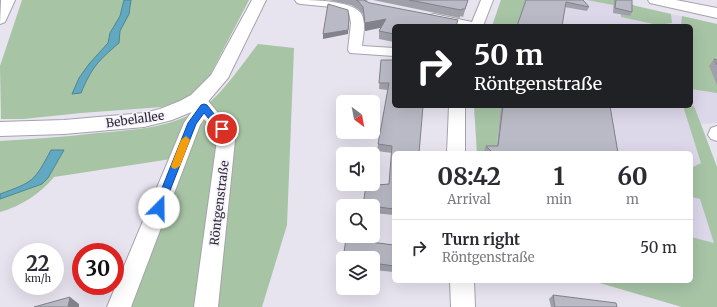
<!DOCTYPE html>
<html lang="en">
<head>
<meta charset="utf-8">
<style>
  :root { --surface:#fff; --page:#f7f7f7; --text:#2b2b33; --muted:#7c7c81; --line:#e1e1e2 }
  body { margin:0; font-family:Merriweather,serif; background:var(--page); color:var(--text); height:100vh; display:flex; flex-direction:column; font-size:15px; white-space:nowrap }
  * { box-sizing:border-box; margin:0 }
  p { font-size:13px; color:var(--muted) }
  .icon { flex:none; width:22px; height:22px; fill:none; stroke:currentColor; stroke-width:2; stroke-linecap:round; stroke-linejoin:round }
  .map { position:relative; flex:1; overflow:hidden }
  .sheet { position:absolute; left:392px; top:151px; width:301px; height:132px; display:flex; flex-direction:column; background:var(--surface); border-radius:6px; box-shadow:0 4px 16px #0002 }
  .sheet>* { flex:none }
  .guide { position:absolute; left:392px; top:24px; width:301px; height:84px; border-radius:6px; box-shadow:0 4px 16px #0002; background:#202124; color:#fff; overflow:hidden }
  .needle { width:26px; rotate:148deg }
  .fabs { position:absolute; left:336px; top:95px; display:grid; gap:8px }
  .fabs a { display:grid; place-items:center; width:44px; height:44px; border-radius:6px; background:var(--surface); box-shadow:0 4px 16px #0002; font-size:20px }
  .speed { position:absolute; left:12px; top:243px; display:flex; gap:8px; font-size:20px; font-weight:700; text-align:center }
  .speed>* { display:grid; place-content:center; width:52px; height:52px; border-radius:50%; background:var(--surface); box-shadow:0 4px 16px #0002; line-height:1 }
  .speed small { font-size:10px; font-weight:400 }
  .speed .limit { border:6px solid #d22; background:#fff; color:#111 }
  .pin { position:absolute; display:grid; place-items:center; width:34px; height:34px; color:#fff; margin:-17px; border:2px solid #fff; border-radius:50%; box-shadow:0 1px 4px #0007 }
  .me { position:absolute; width:44px; margin:-22px; rotate:22deg; stroke-linejoin:round; filter:drop-shadow(0 0 3px #0008) }
  .turn { display:flex; align-items:center; gap:14px; height:84px; padding:0 16px; font-size:18px }
  .turn .icon { width:52px; height:52px; stroke-width:2.5 }
  .turn b { display:block; font-size:28px; line-height:34px }
  .eta { display:flex; justify-content:space-evenly; align-items:center; height:68px; text-align:center }
  .eta b { font-size:24px; font-weight:700; line-height:28px }
  ul { padding:0; list-style:none }
  li { display:flex; align-items:center; gap:12px; height:56px; padding:0 16px; border-top:1px solid var(--line) }
  li div { flex:1 }
  li b { display:block; font-size:15px }
  li em { font-style:normal }
  .map>svg:first-child { display:block }
</style>
</head>
<body>
<div class="map">
<svg width="717" height="307" viewBox="0 0 717 307">
  <rect width="100%" height="100%" fill="#e7e3ef"/>
  <!-- built -->
  <path fill="#dcd7e9" d="M501,0H620L636,6L717,24V123L701,124L717,167V307H682L593,281H691V153H477L474,106H691V26H492Z"/>
  <!-- green -->
  <path fill="#a7c4a5" d="M22,0H249L209,77L197,91L187,98L162,107L81,113L23,119H1L0,66Z
    M501,0H526L518,26H492Z
    M587,0H620L636,6L671,14L672,23L658,25L621,17V14L630,16L629,8Z
    M682,16L717,24V93L691,89V56L693,53L691,49V26H681Z
    M258,44L294,48L287,225L262,307H131L171,159L54,177C40,194 21,206 0,212V141C32,139 65,137 97,133C133,130 174,128 205,106C224,92 243,63 258,44Z
    M474,106H501L497,144L498,150L489,153H477Z
    M683,106H694L717,167V307H682L593,281H691V237L714,243L700,199L691,197V168L701,163Z"/>
  <!-- water -->
  <path fill="#60a9c0" stroke="#518495" d="M124,0H131L129,14L120,31L119,43C98,61 92,67 81,93L72,94L79,78L89,64L108,43L110,33L120,16Z
    M51,150H64L48,178L42,184L0,199V194C33,182 34,182 51,150Z"/>
  <g fill="none" stroke-linecap="round" stroke-linejoin="round">
    <!-- minor casing -->
    <g stroke="#a6a2ad" stroke-width="2">
      <path id="minor" d="M295,0C313,0 354,0 362,15C366,24 363,37 362,46L394,48V56L350,53L348,50L351,23L349,13L332,7L301,4L297,3Z
        M481,0H493L483,26H455L430,21L428,18L430,15L434,14L472,22Z
        M198,95L204,96L228,125L235,140L218,307H194L217,140L214,131L204,119L200,125L131,307H107L184,123L195,107L190,100L192,96Z
        M449,106H465V153H447Z
        M717,126V141L711,139L708,135L711,128Z
        M450,281H474L475,307H451Z"/>
    </g>
    <!-- secondary casing -->
    <g stroke="#a6a2ad" stroke-width="2">
      <path id="secondary" d="M1,0H15L5,22L0,24Z
        M252,0H266L228,78L205,105L194,111L172,120L144,127L64,134L0,136V122L64,120L144,113L160,109L180,101L191,95L211,75Z
        M648,0H676L717,8V18L650,3Z"/>
    </g>
    <!-- minor -->
    <use href="#minor" fill="#fff" fill-rule="evenodd"/>
    <!-- secondary -->
    <use href="#secondary" fill="#fff" fill-rule="evenodd"/>
  </g>
  <!-- wall -->
  <path fill="#a0a0aa" d="M329,0H368L366,1H365L394,26V42L379,39V31L381,27L365,31L363,14L358,9L351,5Z
    M373,0H468L463,17L460,16V18Z
    M525,0H583L589,7L587,11Z
    M614,0H632V12L630,16L613,13Z
    M714,59L717,60V85L709,66Z
    M381,60H393L394,215L373,213V206H363L366,186L389,184L392,153L377,151L378,144L388,90L379,89Z
    M501,106H610L618,153H487L484,150L486,146H497Z
    M346,239L394,245V272L373,270V258H343V263V259Z
    M553,295L617,307H551L549,299Z"/>
  <!-- shaded-wall -->
  <path fill="#82828b" d="M349,19L348,34L323,39V34Z
    M386,19L385,27L365,31V23Z
    M70,297L79,304V307H68Z"/>
  <!-- building -->
  <path fill="#babac6" stroke="#82828b" d="M356,0H364L365,1L370,3L458,20L456,26H394V34L379,31L386,19L365,23L363,7L358,1Z
    M409,0H468L465,9H462L461,10Z
    M526,0H583L589,7L566,2L562,26H517Z
    M616,0H632V12L615,8Z
    M328,4L348,10L349,19L348,30L323,34Z
    M394,55V106H423L419,153H394V209L363,205L366,186L389,184L392,146L378,144L389,83H379L381,60H393Z
    M714,59L717,60V65Z
    M503,106H610L618,153H493L486,146H498Z
    M346,239L394,245V266L373,263V258H343V259Z
    M553,295L616,303L617,307H555Z
    M70,297L68,307H34Z"/>
  <!-- route -->
  <path fill="#1a73e8" stroke="#114b97" d="M204,104L207,105L226,129L225,131H219L204,113L196,124L162,211L159,212L155,211L154,208L188,123L201,105Z"/>
  <!-- slow -->
  <path fill="#f59e0b" d="M186,136L190,140L180,166L175,169L172,168L171,166L181,140Z"/>
  <g text-anchor="middle" dominant-baseline="central" stroke-width="3" stroke-linejoin="round" paint-order="stroke">
    <!-- street labels -->
    <g font-size="12" fill="#2f2d32" stroke="#f4f0fc">
      <text transform="translate(135 119) rotate(-8)">Bebelallee</text>
      <text transform="translate(219 203) rotate(-83)">Röntgenstraße</text>
    </g>
  </g>
</svg>
<div class="fabs">
<a><svg class="needle" viewBox="-14 -14 28 28"><path d="M0-13l5 13h-10z" fill="#e53935"/><path d="M0 13l5-13h-10z" fill="#7c7c81"/></svg></a>
<a><svg class="icon" aria-label="sound" viewBox="0 0 24 24"><path d="M4 9h4l5-4v14l-5-4H4zM17 9q2 3 0 6"/></svg></a>
<a><svg class="icon" aria-label="search" viewBox="0 0 24 24"><circle cx="10" cy="10" r="6"/><path d="M15 15l6 6"/></svg></a>
<a><svg class="icon" aria-label="layers" viewBox="0 0 24 24"><path d="M12 4l9 5-9 5-9-5zM3 14l9 5 9-5"/></svg></a>
</div>
<div class="speed"><div>22<small>km/h</small></div><div class="limit">30</div></div>
<div class="pin" style="left:222px;top:129px;background:#d93025"><svg class="icon" aria-label="arrive" viewBox="0 0 24 24"><path d="M6 21V4h12l-3 4 3 4H6"/></svg></div>
<svg class="me" style="left:159px;top:208px" viewBox="-20 -20 40 40"><circle r="19" fill="#fff"/><path d="M0-13L10 11 0 6-10 11z" fill="#1a73e8"/></svg>
<div class="guide">
<div class="turn"><svg class="icon" aria-label="right" viewBox="0 0 24 24"><path d="M7 20v-9h11M14 6l5 5-5 5"/></svg><div><b>50 m</b>Röntgenstraße</div></div>
</div>
<section class="sheet">
<div class="eta">
<div><b>08:42</b><p>Arrival</p></div>
<div><b>1</b><p>min</p></div>
<div><b>60</b><p>m</p></div>
</div>
<ul>
<li><svg class="icon" aria-label="right" viewBox="0 0 24 24"><path d="M7 20v-9h11M14 6l5 5-5 5"/></svg><div><b>Turn right</b><p>Röntgenstraße</p></div><em>50 m</em></li>
</ul>
</section>
</div>
</body>
</html>
